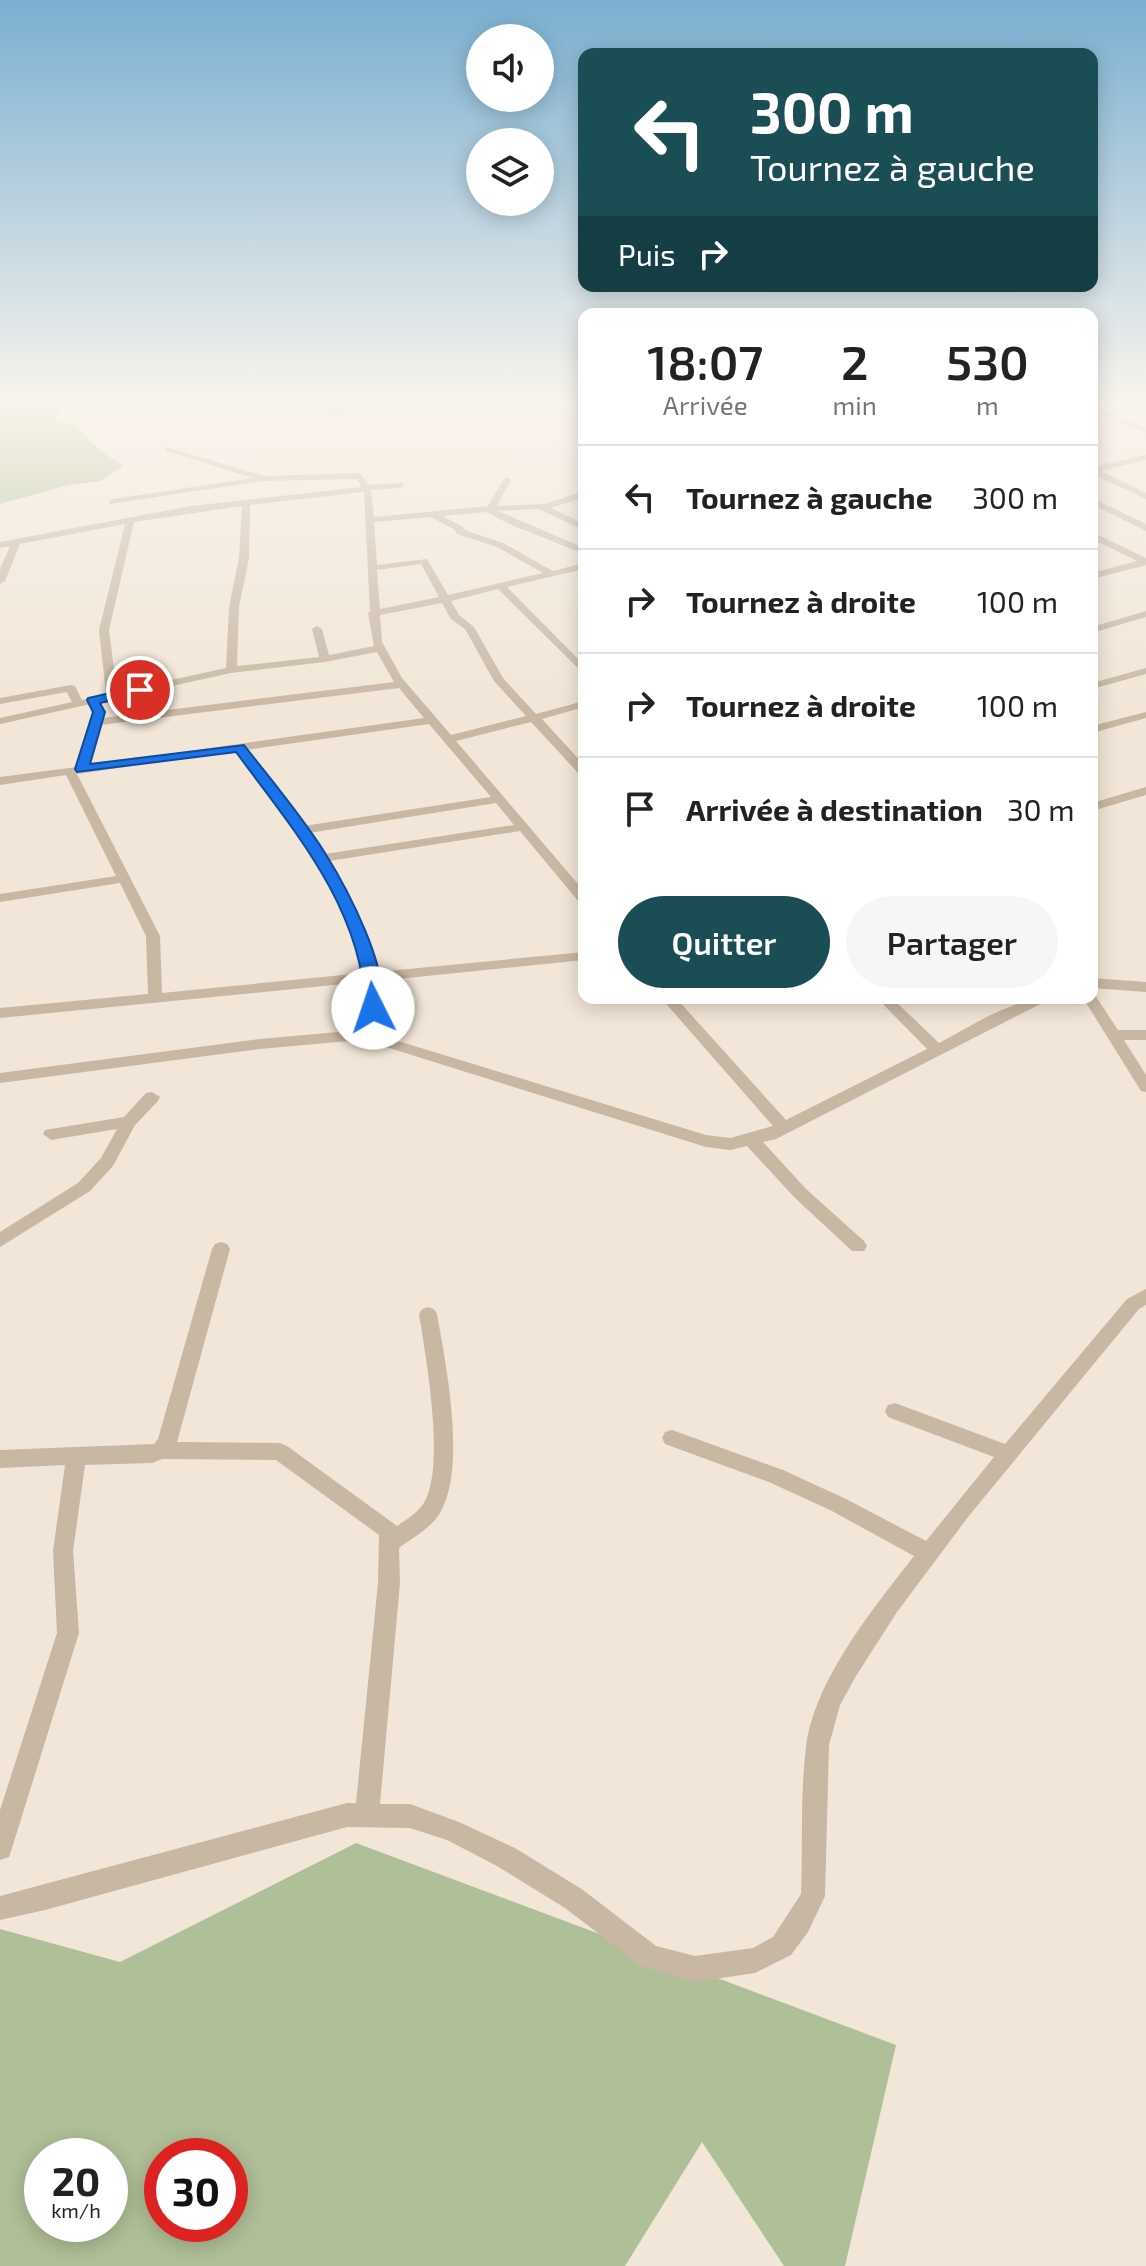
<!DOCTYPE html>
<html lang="fr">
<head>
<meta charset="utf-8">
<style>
  :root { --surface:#fff; --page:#f6f6f6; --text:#222; --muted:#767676; --line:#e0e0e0; --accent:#1b4d55 }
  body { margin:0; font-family:"Exo 2",sans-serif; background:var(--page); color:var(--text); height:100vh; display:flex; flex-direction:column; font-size:30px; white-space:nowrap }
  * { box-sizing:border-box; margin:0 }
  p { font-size:26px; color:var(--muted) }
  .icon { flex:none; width:44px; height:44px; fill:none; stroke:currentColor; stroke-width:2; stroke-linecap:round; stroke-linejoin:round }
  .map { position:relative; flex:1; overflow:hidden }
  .drawer { position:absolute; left:578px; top:308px; width:520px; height:696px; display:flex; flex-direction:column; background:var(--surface); border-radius:16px; box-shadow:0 4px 20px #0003 }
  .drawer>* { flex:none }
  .banner { position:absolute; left:578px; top:48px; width:520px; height:244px; border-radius:16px; box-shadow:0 4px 20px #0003; background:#1b4d55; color:#fff; overflow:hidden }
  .tools { position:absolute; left:466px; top:24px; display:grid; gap:16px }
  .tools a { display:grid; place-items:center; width:88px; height:88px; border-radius:50%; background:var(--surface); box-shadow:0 4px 20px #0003; font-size:40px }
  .speed { position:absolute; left:24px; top:2138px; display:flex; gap:16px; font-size:40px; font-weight:700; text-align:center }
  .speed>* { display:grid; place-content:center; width:104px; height:104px; border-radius:50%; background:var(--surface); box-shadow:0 4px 20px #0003; line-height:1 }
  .speed small { font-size:20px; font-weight:400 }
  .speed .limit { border:12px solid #d22; background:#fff; color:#111 }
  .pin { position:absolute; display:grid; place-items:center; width:68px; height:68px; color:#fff; margin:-34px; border:4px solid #fff; border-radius:50%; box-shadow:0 2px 8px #0007 }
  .me { position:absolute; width:88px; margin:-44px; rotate:356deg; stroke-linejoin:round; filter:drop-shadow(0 0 6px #0008) }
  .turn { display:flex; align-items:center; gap:28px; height:168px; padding:0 40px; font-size:36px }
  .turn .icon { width:104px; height:104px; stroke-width:2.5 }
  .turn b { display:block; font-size:56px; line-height:68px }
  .then { display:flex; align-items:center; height:76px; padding:0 40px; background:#0003; gap:16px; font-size:30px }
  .eta { display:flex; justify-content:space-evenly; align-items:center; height:136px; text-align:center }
  .eta b { font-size:48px; font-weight:600; line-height:56px }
  .primary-button { display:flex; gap:16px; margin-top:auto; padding:16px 40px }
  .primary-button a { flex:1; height:92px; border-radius:48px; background:var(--accent); color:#fff; font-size:32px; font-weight:600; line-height:92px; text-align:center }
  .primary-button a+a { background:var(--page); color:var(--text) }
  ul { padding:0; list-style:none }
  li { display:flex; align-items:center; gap:24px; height:104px; padding:0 40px; border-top:2px solid var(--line) }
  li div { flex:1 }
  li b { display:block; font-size:30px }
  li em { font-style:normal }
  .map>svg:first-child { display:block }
</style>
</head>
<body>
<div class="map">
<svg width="1146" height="2266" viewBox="0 0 1146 2266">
  <rect width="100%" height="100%" fill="#f1e6d7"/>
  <!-- green -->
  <path fill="#afbf97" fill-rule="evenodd" d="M0,399H66L54,422L75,425L98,449L123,466L101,481L68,485L0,504Z
    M293,399H377L337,416L285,402Z
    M356,1843L896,2045L845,2266H784L702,2142L625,2266H0V1929L120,1962ZM42,2156H110V2224H42ZM162,2156H230V2224H162Z"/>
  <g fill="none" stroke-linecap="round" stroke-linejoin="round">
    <!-- street -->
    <path fill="#c8b7a3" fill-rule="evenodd" d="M1146,403V407L1112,414L1146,428V433L1103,415L1092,417V413Z
      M166,447L265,476L360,473L369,485L403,483V487L400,488L371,490L374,517L488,506L503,480L507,477L511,480L497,506L544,504L584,491V497L551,508L584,524V530L538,509L498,511L584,548V554L507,523L487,512L443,516L463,527L465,530L503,543L553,571L584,563V569L507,587L584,665V674L498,589L451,601L459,615L474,627L503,678L536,714L584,701V707L542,719L584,765V776L580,775L531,722L456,741L584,891V903L579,902L520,831L329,861C346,892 372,936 377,972L584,952V960L378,981L385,1037L706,1135L730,1138L773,1126L661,998H676L786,1120L927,1049L877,998H892L939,1043C974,1025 1011,998 1052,998L776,1139L763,1142L806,1189L864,1241L867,1246L864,1251H852L794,1197L747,1146L730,1150L706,1147L386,1047L349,1041L260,1049L0,1083V1073L260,1039L349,1031L370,1034L364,982L0,1018V1008L148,994L146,936L120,883L0,902V894L116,876L66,775L0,785V777L77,767L93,713L99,710L105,713L103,718L394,682L377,652L325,662L231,673L0,724V718L72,702L67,692L0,704V698L71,685L75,686L82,700L106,694L99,630L125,524L20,544L5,581L0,584V569L10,546L0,548V542L191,506L361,487L357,479L262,481L110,504L109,502L113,499L253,478L166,451ZM364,492L370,611L368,613L374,646L329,655L322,629L317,626L312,629L319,657L237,666L239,607L249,558L250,505ZM242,506L239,558L229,607L226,668L117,692L109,630L134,522ZM431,517L455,530L457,534L497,547L543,573L448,595L427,559L377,565L374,522ZM421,564L439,597L380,609L377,570ZM442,603L451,619L465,629L494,681L526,716L451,735L402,678L382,642L380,615ZM399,688L424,718L89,765L101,725ZM429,724L491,797L304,826L246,750ZM236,751L312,854L331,889L361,959L363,973L162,993L160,936L77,774ZM496,803L514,825L325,854L309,833Z
      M1146,455V460L1101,471L1146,493V499L1092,474V467Z
      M1092,498L1146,524V531L1092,504Z
      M1092,532L1146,558V565L1092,579V573L1137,561L1092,539Z
      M1146,611V617L1092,633V627Z
      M1146,668V674L1092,689V683Z
      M1146,712V718L1092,733V726Z
      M1146,787V795L1092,811V803Z
      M1092,978L1146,982V992L1092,988Z
      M1092,994L1095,995L1118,1030H1146V1040H1124L1146,1075V1092L1141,1091L1083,998H1092Z
      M152,1092L160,1097L158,1101L135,1125L113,1166L90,1191L0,1247V1232L78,1183L101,1158L117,1129L51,1140L43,1134L45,1130L124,1117L146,1093Z
      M221,1242L227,1244L230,1249L177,1442L280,1443L287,1446L397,1526C407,1519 419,1512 425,1501C445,1463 426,1358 419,1314L422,1309L428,1307L434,1309L437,1314C446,1365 468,1473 438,1516C428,1530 412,1538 399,1548L400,1583L380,1804H410L459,1822L515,1848L583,1890L656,1946L695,1956L753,1948L773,1937L801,1894C803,1846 800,1795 806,1747C815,1679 873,1609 914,1556L832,1511L769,1482L665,1444L662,1438L665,1432L672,1430L783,1470L846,1499L926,1541L994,1457L888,1417L885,1411L888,1405L895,1403L1005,1444L1127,1299L1146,1289V1305L1139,1309L968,1517L897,1612L856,1676L840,1705L829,1745L825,1896L808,1932L791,1955L755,1973L695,1982L641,1966L565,1908L497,1866L447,1840L410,1828L347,1827L45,1910L0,1920V1896L347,1803H356L378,1583L379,1535L276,1460L162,1459L152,1463L85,1465L73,1551L79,1633L12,1848L9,1857L0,1860V1810L57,1633L53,1551L65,1465L0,1468V1450L154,1444L158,1439L212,1249L215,1244Z"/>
  </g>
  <!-- sky -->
  <linearGradient id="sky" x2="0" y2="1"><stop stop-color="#7aafd1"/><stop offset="0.56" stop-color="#f9f4ed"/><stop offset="1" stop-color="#f9f4ed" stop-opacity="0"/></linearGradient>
  <rect width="1146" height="716" fill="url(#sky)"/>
  <!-- route -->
  <path fill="#1a73e8" stroke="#114b97" stroke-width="2" d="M140,686L147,690L145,693L100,703L105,712L90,764L244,745C271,780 301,815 325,853C345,885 394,975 379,1011L373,1013L365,1008C363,909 292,828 236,752L77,772L75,769L93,712L87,700L88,698Z"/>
</svg>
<div class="tools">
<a><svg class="icon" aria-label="sound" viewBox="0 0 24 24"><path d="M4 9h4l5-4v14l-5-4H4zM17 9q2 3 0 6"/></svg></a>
<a><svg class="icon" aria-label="layers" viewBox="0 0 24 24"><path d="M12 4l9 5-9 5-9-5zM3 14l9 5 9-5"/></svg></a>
</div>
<div class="speed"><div>20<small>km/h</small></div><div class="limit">30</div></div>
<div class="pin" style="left:140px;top:690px;background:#d93025"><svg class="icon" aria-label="arrive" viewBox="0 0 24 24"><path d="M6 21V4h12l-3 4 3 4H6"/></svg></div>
<svg class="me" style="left:373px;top:1008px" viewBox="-20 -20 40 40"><circle r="19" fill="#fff"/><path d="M0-13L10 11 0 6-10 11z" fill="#1a73e8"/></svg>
<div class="banner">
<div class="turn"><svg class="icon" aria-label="left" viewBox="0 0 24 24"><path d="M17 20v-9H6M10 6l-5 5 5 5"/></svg><div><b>300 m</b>Tournez à gauche</div></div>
<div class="then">Puis<svg class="icon" aria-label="right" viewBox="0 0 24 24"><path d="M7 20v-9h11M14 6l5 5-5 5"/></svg></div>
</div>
<section class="drawer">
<div class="eta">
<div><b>18:07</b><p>Arrivée</p></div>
<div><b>2</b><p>min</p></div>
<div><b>530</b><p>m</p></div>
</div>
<ul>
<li><svg class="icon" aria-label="left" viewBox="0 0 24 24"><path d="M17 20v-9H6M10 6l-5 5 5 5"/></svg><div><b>Tournez à gauche</b></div><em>300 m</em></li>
<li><svg class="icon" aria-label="right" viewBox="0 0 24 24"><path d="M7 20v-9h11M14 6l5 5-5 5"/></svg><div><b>Tournez à droite</b></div><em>100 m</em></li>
<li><svg class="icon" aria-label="right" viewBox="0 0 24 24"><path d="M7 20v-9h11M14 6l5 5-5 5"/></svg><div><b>Tournez à droite</b></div><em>100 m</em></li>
<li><svg class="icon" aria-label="arrive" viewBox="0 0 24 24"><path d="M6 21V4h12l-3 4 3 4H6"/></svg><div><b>Arrivée à destination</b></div><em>30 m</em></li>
</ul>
<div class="primary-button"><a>Quitter</a><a>Partager</a></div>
</section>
</div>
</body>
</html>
